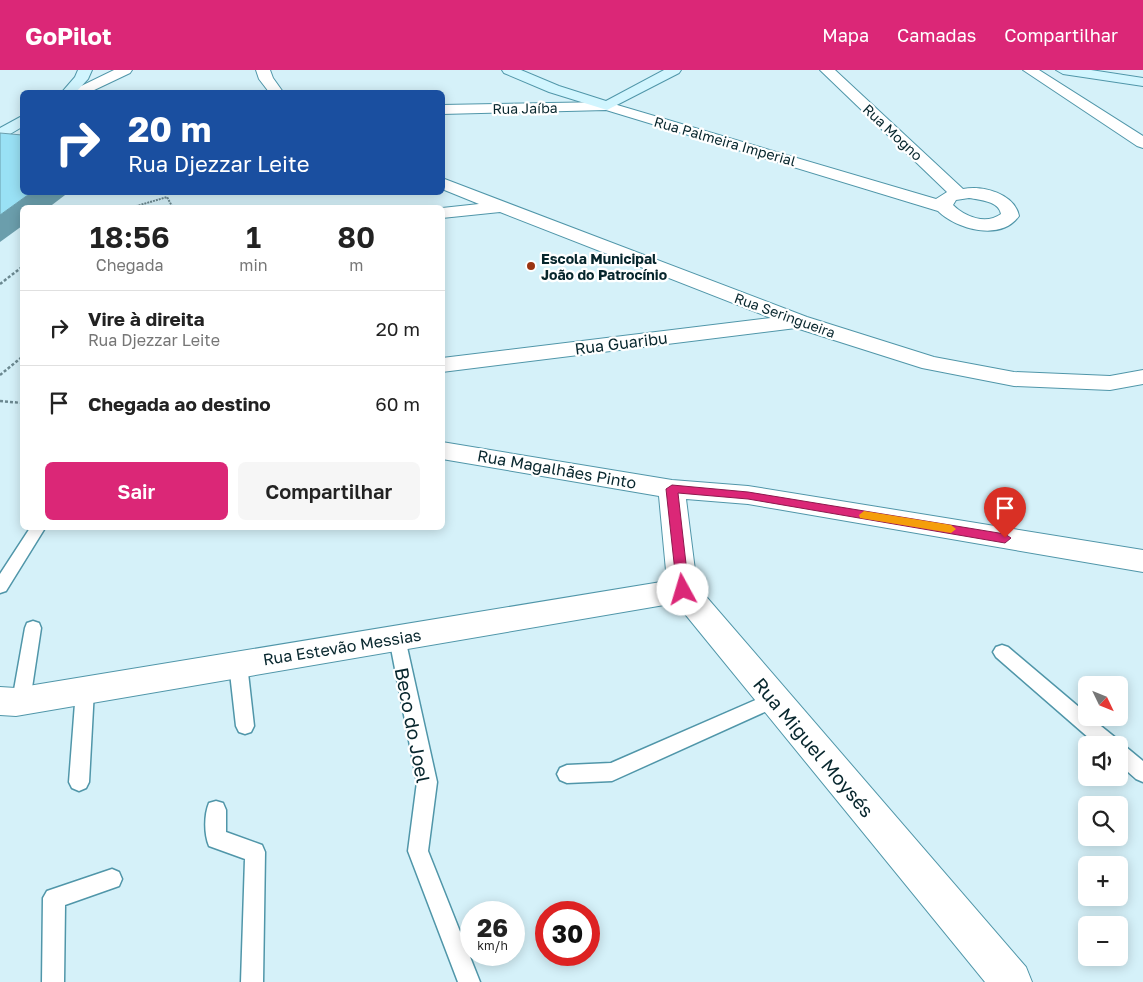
<!DOCTYPE html>
<html lang="pt">
<head>
<meta charset="utf-8">
<style>
  :root { --surface:#fff; --page:#f6f6f6; --text:#222; --muted:#767676; --line:#e0e0e0; --accent:#db2777 }
  body { margin:0; font-family:"Golos Text",sans-serif; background:var(--page); color:var(--text); height:100vh; display:flex; flex-direction:column; font-size:19px; white-space:nowrap }
  * { box-sizing:border-box; margin:0 }
  p { font-size:16px; color:var(--muted) }
  .icon { flex:none; width:28px; height:28px; fill:none; stroke:currentColor; stroke-width:2; stroke-linecap:round; stroke-linejoin:round }
  .map { position:relative; flex:1; overflow:hidden }
  .panel { position:absolute; left:20px; top:135px; width:425px; height:325px; display:flex; flex-direction:column; background:var(--surface); border-radius:8px; box-shadow:0 2px 12px #0003 }
  .panel>* { flex:none }
  .banner { position:absolute; left:20px; top:20px; width:425px; height:105px; border-radius:8px; box-shadow:0 2px 12px #0003; background:#1a4fa0; color:#fff; overflow:hidden }
  .needle { width:32px; rotate:133deg }
  .buttons { position:absolute; left:1078px; top:606px; display:grid; gap:10px }
  .buttons a { display:grid; place-items:center; width:50px; height:50px; border-radius:8px; background:var(--surface); box-shadow:0 2px 12px #0003; font-size:25px }
  .speed { position:absolute; left:460px; top:831px; display:flex; gap:10px; font-size:25px; font-weight:700; text-align:center }
  .speed>* { display:grid; place-content:center; width:65px; height:65px; border-radius:50%; background:var(--surface); box-shadow:0 2px 12px #0003; line-height:1 }
  .speed small { font-size:12px; font-weight:400 }
  .speed .limit { border:8px solid #d22; background:#fff; color:#111 }
  .pin { position:absolute; display:grid; place-items:center; width:42px; height:42px; color:#fff; margin:-51px -21px; border-radius:50% 50% 50% 0; rotate:-45deg; box-shadow:0 0 5px #0007 }
  .pin .icon { rotate:45deg }
  .me { position:absolute; width:55px; margin:-28px; rotate:354deg; stroke-linejoin:round; filter:drop-shadow(0 0 4px #0008) }
  .turn { display:flex; align-items:center; gap:18px; height:105px; padding:0 25px; font-size:22px }
  .turn .icon { width:65px; height:65px; stroke-width:2.5 }
  .turn b { display:block; font-size:35px; line-height:42px }
  .eta { display:flex; justify-content:space-evenly; align-items:center; height:85px; text-align:center }
  .eta b { font-size:30px; font-weight:600; line-height:35px }
  .cta { display:flex; gap:10px; margin-top:auto; padding:10px 25px }
  .cta a { flex:1; height:58px; border-radius:8px; background:var(--accent); color:#fff; font-size:20px; font-weight:600; line-height:58px; text-align:center }
  .cta a+a { background:var(--page); color:var(--text) }
  ul { padding:0; list-style:none }
  li { display:flex; align-items:center; gap:15px; height:75px; padding:0 25px; border-top:1px solid var(--line) }
  li div { flex:1 }
  li b { display:block; font-size:19px }
  li em { font-style:normal }
  header { display:flex; align-items:center; gap:30px; box-sizing:border-box; height:70px; padding:0 25px; background:var(--accent); color:#fff }
  header strong { font-size:24px }
  nav { display:flex; gap:28px; margin-inline-start:auto; font-size:18px }
  .map>svg:first-child { display:block }
</style>
</head>
<body>
<header>
<strong>GoPilot</strong>
<nav><a>Mapa</a><a>Camadas</a><a>Compartilhar</a></nav>
</header>
<div class="map">
<svg width="1143" height="912" viewBox="0 0 1143 912">
  <rect width="100%" height="100%" fill="#d5f1f9"/>
  <g fill="none" stroke-linecap="round" stroke-linejoin="round">
    <!-- lane casing -->
    <g stroke="#5096a9" stroke-width="3">
      <path id="lane" d="M30,458H45L6,521L0,523V504Z
        M33,551L39,553L41,558L30,631L27,637L21,639L15,637L12,631L25,558L27,553Z
        M397,561L403,563L405,568L437,712L428,781L480,912H458L408,781L417,712L389,568L391,563Z
        M1002,575L1008,577L1086,643V648H1091L1117,669L1119,674L1126,677L1143,691V712L1136,709L1119,694V675H1097L996,587L993,582L996,577Z
        M238,587L244,589L247,594L254,656L251,662L245,664L239,662L236,656L229,594L232,589Z
        M85,612L91,615L94,620L89,712L86,718L79,721L72,718L69,712L76,620L79,615Z
        M774,622L780,625L783,630L780,635L612,711L567,713L560,710L557,704L560,698L567,695L611,693Z
        M216,731L223,733L226,740V762L262,775L265,782L263,912H241L245,789L209,776C204,764 204,745 209,733Z
        M112,799L119,802L122,809L119,816L65,835L64,912H42L43,828L47,821Z"/>
    </g>
    <!-- street casing -->
    <g stroke="#5096a9" stroke-width="2">
      <path id="street" d="M114,0H132L130,3L90,22H73L75,19Z
        M256,0H270L273,8L283,22H269L259,9Z
        M820,0H835L963,119C983,115 1015,124 1019,146C1001,172 956,159 938,141L606,40L442,44V35L607,32L936,129L947,122ZM969,128C980,130 999,131 1001,144C986,155 965,147 953,135L956,130Z
        M1023,0H1039L1143,66V78L1137,76Z
        M442,108L807,247L934,287L1014,302L1110,306L1143,300V314L1110,320L1014,316L922,298L796,258L442,302V288L771,248L500,142L442,148V138L479,134L442,119Z
        M442,372L672,410L748,416L1143,480V502L748,434L686,429L697,516L1026,897L1032,912H985L676,533L16,646L0,645V617L16,618L667,511L659,426L442,389Z"/>
    </g>
    <!-- secondary casing -->
    <g stroke="#5096a9" stroke-width="2">
      <path id="secondary" d="M78,0H92L88,9L76,22H62L75,7Z
        M502,0H521L559,16L606,31L664,0H681L679,3L607,40L549,22L504,3Z
        M1056,0H1091L1143,8V16L1063,4Z
        M22,46V57L0,70V58Z"/>
    </g>
    <!-- path-far1 -->
    <path stroke="#6b8890" stroke-width="2" stroke-dasharray="2 1" stroke-linecap="butt" d="M130,138L167,127L173,138"/>
    <!-- path -->
    <path stroke="#6b8890" stroke-width="2.5" stroke-dasharray="3 2" stroke-linecap="butt" d="M0,214L22,197
      M0,305L22,287
      M0,331L22,333"/>
    <!-- lane -->
    <use href="#lane" fill="#fff" fill-rule="evenodd"/>
    <!-- street -->
    <use href="#street" fill="#fff" fill-rule="evenodd"/>
    <!-- secondary -->
    <use href="#secondary" fill="#d1f5fe" fill-rule="evenodd"/>
  </g>
  <!-- shaded-wall -->
  <path fill="#6b9eac" d="M32,122H69L48,138H22V156L0,172V145Z"/>
  <!-- building -->
  <path fill="#99e1f5" stroke="#6b9eac" d="M0,63L22,65V122H32L0,145Z"/>
  <!-- route -->
  <path fill="#db2777" stroke="#8e194d" d="M672,415L748,422L1005,464L1011,468L1005,473L748,429L678,423L689,520L687,523H679L677,520L666,419Z"/>
  <!-- slow -->
  <path fill="#f59e0b" d="M864,441L951,455L956,459L951,463L860,448L859,445Z"/>
  <!-- markers -->
  <circle fill="#9b3411" stroke="#fff" stroke-width="2" cx="531" cy="196" r="5"/>
  <g text-anchor="middle" dominant-baseline="central" stroke-width="4.5" stroke-linejoin="round" paint-order="stroke">
    <!-- far-street labels -->
    <g font-size="14" fill="#07262d" stroke="#fff">
      <text transform="translate(525 38) rotate(-1)">Rua Jaíba</text>
      <text transform="translate(893 62) rotate(43)">Rua Mogno</text>
      <text transform="translate(725 71) rotate(16)">Rua Palmeira Imperial</text>
      <text transform="translate(785 245) rotate(20)">Rua Seringueira</text>
    </g>
    <!-- far-poi labels -->
    <g font-size="14" font-weight="bold" fill="#07262d" stroke="#fff" text-anchor="start">
      <text x="541" y="188">Escola Municipal<tspan x="541" dy="16">João do Patrocínio</tspan></text>
    </g>
    <!-- street labels -->
    <g font-size="16" fill="#07262d" stroke="#fff">
      <text transform="translate(621 273) rotate(-7)">Rua Guaribu</text>
      <text transform="translate(557 399) rotate(10)">Rua Magalhães Pinto</text>
      <text transform="translate(342 577) rotate(-9)">Rua Estevão Messias</text>
    </g>
    <!-- near-street labels -->
    <g font-size="19" fill="#07262d" stroke="#fff">
      <text transform="translate(413 655) rotate(79)">Beco do Joel</text>
      <text transform="translate(814 677) rotate(50)">Rua Miguel Moysés</text>
    </g>
  </g>
</svg>
<div class="buttons">
<a><svg class="needle" viewBox="-14 -14 28 28"><path d="M0-13l5 13h-10z" fill="#e53935"/><path d="M0 13l5-13h-10z" fill="#767676"/></svg></a>
<a><svg class="icon" aria-label="sound" viewBox="0 0 24 24"><path d="M4 9h4l5-4v14l-5-4H4zM17 9q2 3 0 6"/></svg></a>
<a><svg class="icon" aria-label="search" viewBox="0 0 24 24"><circle cx="10" cy="10" r="6"/><path d="M15 15l6 6"/></svg></a>
<a>+</a>
<a>−</a>
</div>
<div class="speed"><div>26<small>km/h</small></div><div class="limit">30</div></div>
<div class="pin" style="left:1005px;top:468px;background:#d93025"><svg class="icon" aria-label="arrive" viewBox="0 0 24 24"><path d="M6 21V4h12l-3 4 3 4H6"/></svg></div>
<svg class="me" style="left:683px;top:520px" viewBox="-20 -20 40 40"><circle r="19" fill="#fff"/><path d="M0-13L10 11 0 6-10 11z" fill="#db2777"/></svg>
<div class="banner">
<div class="turn"><svg class="icon" aria-label="right" viewBox="0 0 24 24"><path d="M7 20v-9h11M14 6l5 5-5 5"/></svg><div><b>20 m</b>Rua Djezzar Leite</div></div>
</div>
<section class="panel">
<div class="eta">
<div><b>18:56</b><p>Chegada</p></div>
<div><b>1</b><p>min</p></div>
<div><b>80</b><p>m</p></div>
</div>
<ul>
<li><svg class="icon" aria-label="right" viewBox="0 0 24 24"><path d="M7 20v-9h11M14 6l5 5-5 5"/></svg><div><b>Vire à direita</b><p>Rua Djezzar Leite</p></div><em>20 m</em></li>
<li><svg class="icon" aria-label="arrive" viewBox="0 0 24 24"><path d="M6 21V4h12l-3 4 3 4H6"/></svg><div><b>Chegada ao destino</b></div><em>60 m</em></li>
</ul>
<div class="cta"><a>Sair</a><a>Compartilhar</a></div>
</section>
</div>
</body>
</html>
